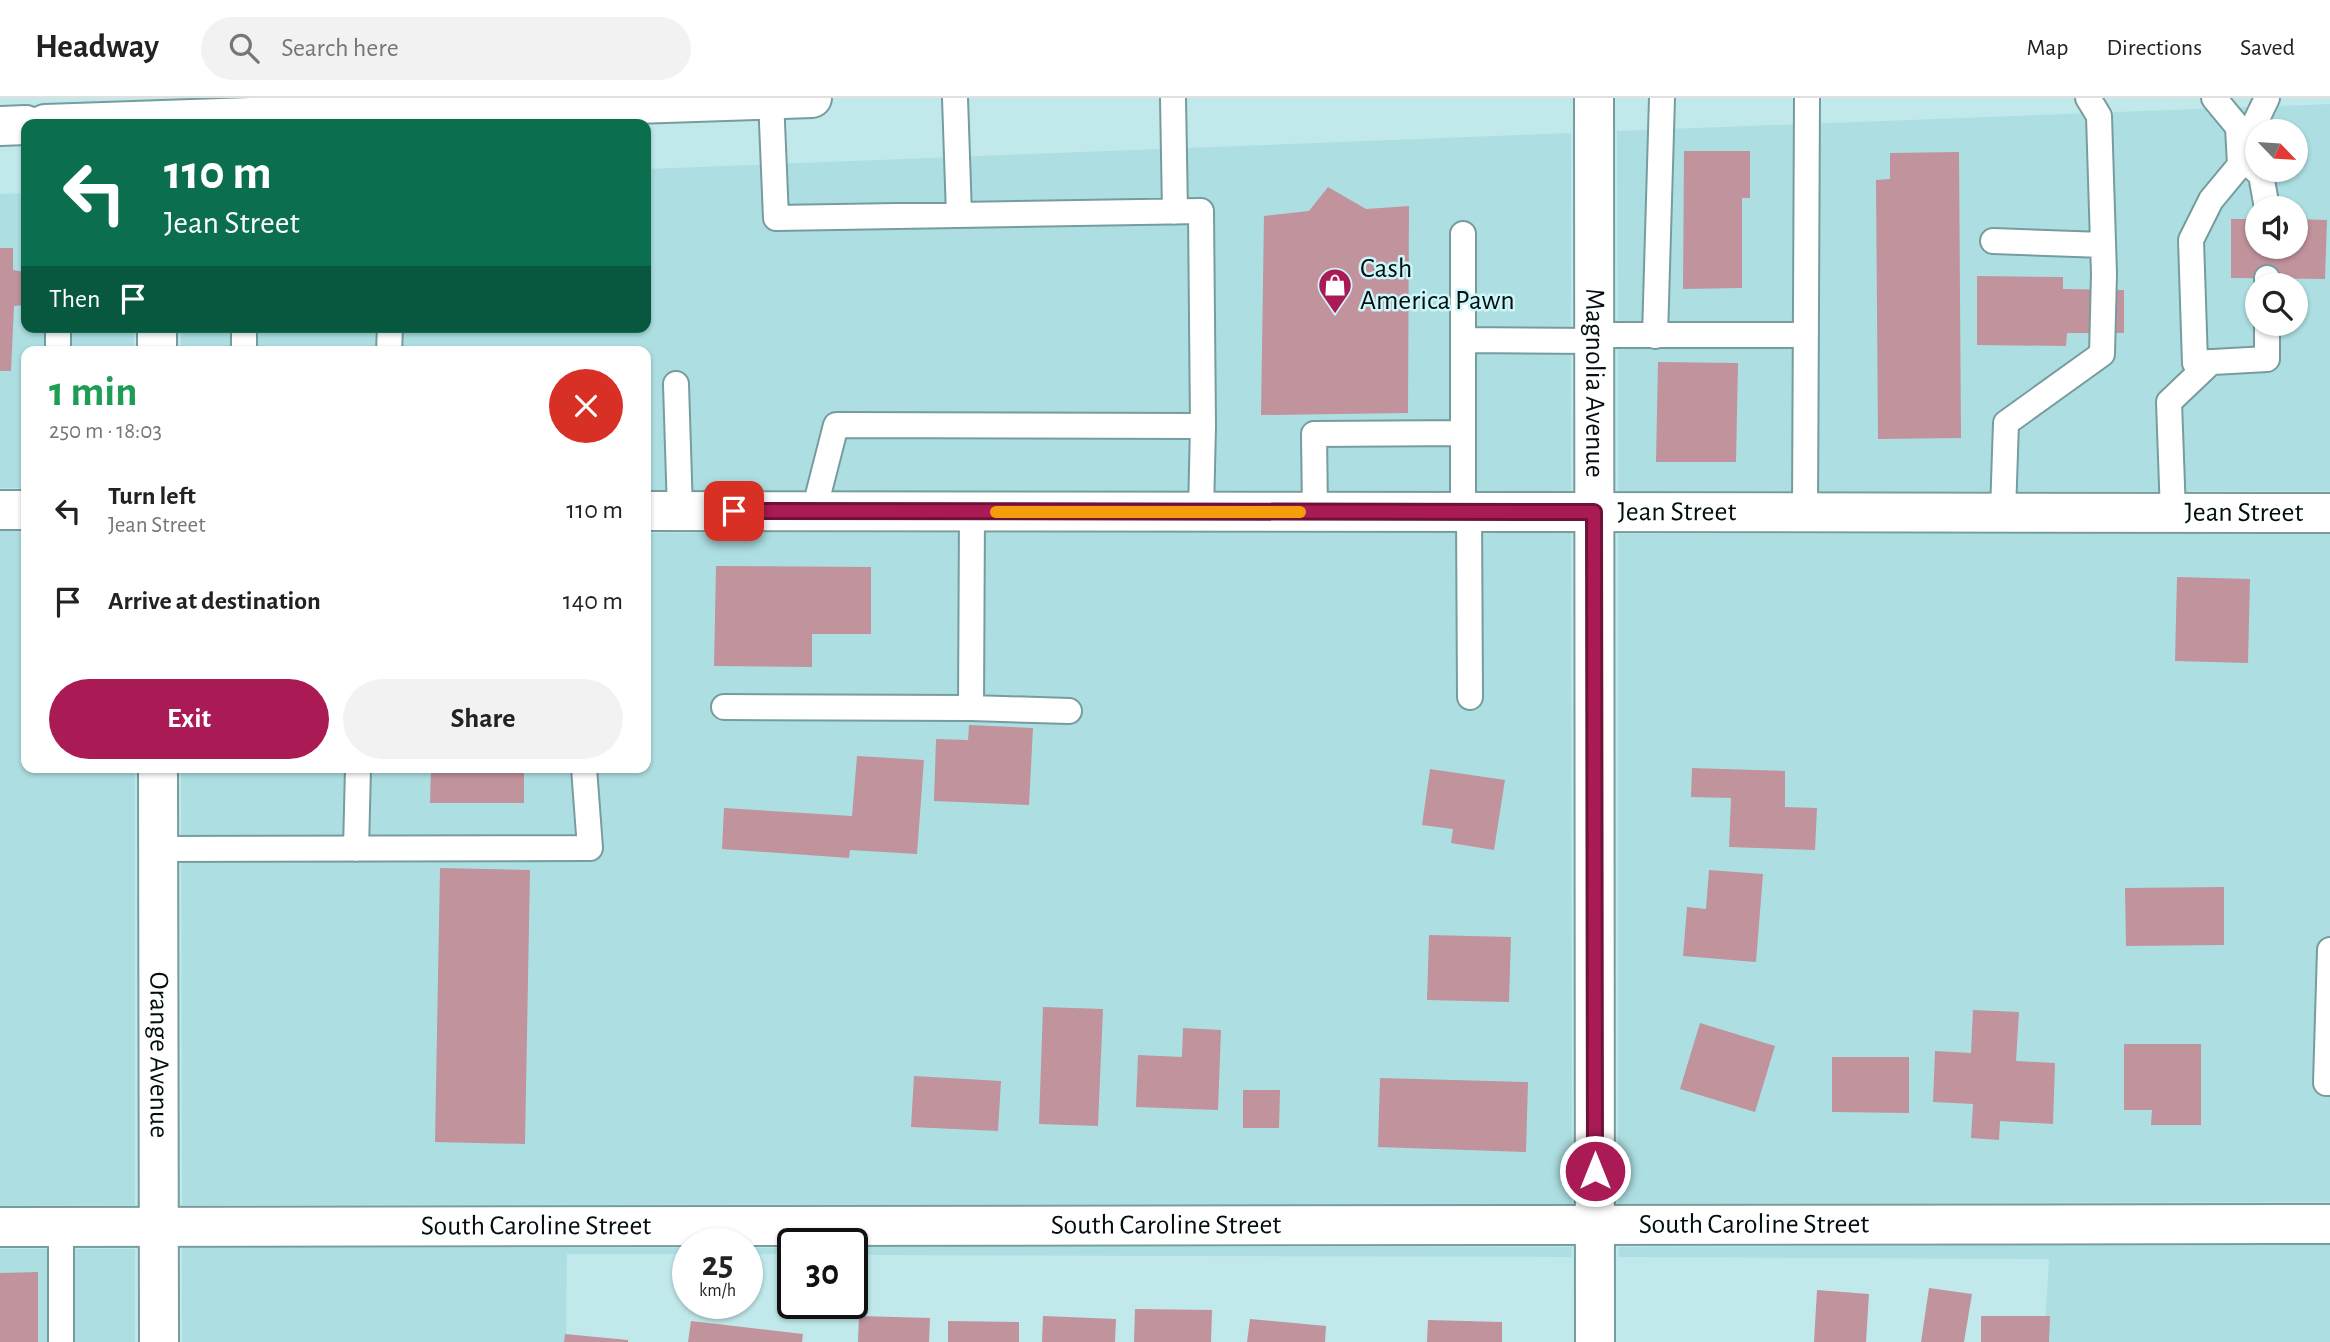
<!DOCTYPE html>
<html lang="en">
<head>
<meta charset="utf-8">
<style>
  :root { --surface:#fff; --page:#f2f2f2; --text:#222; --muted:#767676; --line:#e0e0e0; --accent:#aa1b56 }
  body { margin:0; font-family:"Alegreya Sans",sans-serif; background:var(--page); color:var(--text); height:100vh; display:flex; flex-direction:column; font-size:26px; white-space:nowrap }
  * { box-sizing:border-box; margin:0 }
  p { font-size:23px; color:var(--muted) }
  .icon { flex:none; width:38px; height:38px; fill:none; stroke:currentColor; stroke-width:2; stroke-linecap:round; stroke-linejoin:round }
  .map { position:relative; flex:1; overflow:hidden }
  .sheet { position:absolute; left:21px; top:248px; width:630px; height:427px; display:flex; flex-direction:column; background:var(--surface); border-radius:14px; box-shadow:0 2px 5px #0004 }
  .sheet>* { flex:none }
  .banner { position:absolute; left:21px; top:21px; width:630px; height:214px; border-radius:14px; box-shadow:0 2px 5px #0004; background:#0b6e4f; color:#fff; overflow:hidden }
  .needle { width:46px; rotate:115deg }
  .tools { position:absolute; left:2245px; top:21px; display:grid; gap:14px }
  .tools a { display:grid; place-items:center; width:63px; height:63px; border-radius:50%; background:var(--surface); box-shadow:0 2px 5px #0004; font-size:35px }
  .speed { position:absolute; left:672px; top:1130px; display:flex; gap:14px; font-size:35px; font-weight:700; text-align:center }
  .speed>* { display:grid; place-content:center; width:91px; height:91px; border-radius:50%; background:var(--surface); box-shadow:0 2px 5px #0004; line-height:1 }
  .speed small { font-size:18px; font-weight:400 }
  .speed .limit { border:4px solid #111; border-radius:10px; background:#fff; color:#111 }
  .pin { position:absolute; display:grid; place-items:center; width:60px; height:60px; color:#fff; margin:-30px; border-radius:14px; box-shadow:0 4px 10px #0006 }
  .me { position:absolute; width:77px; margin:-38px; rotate:0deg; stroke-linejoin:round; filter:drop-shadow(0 0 5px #0008) }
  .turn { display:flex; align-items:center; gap:24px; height:147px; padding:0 28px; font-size:32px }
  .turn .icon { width:91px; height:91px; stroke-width:2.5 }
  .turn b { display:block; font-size:49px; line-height:60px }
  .then { display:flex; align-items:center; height:66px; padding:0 28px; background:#0003; gap:14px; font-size:26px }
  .round { display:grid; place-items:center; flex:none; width:74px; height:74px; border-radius:37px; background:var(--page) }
  .headline { display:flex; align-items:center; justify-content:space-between; height:119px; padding:0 28px }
  h1 { font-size:42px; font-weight:700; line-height:52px; color:#1e9e55 }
  .primary-button { display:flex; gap:14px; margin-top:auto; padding:14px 28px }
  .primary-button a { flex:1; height:80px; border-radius:42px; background:var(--accent); color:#fff; font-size:28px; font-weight:700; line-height:80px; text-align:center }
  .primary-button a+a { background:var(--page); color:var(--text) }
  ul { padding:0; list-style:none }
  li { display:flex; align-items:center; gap:21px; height:91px; padding:0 28px }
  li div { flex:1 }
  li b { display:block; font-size:26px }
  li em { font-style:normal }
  header { display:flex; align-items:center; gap:42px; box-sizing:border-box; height:98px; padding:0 35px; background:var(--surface); border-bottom:2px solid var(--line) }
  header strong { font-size:33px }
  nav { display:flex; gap:38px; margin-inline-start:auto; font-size:24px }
  .search { width:490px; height:63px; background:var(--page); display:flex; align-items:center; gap:18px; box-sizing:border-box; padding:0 24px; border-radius:38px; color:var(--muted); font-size:26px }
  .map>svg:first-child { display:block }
</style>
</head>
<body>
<header>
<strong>Headway</strong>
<div class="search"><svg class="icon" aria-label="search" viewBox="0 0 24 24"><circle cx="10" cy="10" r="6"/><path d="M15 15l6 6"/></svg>Search here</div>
<nav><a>Map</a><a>Directions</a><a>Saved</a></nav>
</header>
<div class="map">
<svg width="2330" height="1244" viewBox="0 0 2330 1244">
  <rect width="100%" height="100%" fill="#c1e9eb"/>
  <!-- built -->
  <path fill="#addfe2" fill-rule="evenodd" d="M2330,6V393H1618L1617,33ZM2258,33H2296V72H2258ZM2258,110H2296V149H2258ZM2258,187H2296V226H2258Z
    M1571,35V393L646,392V254H181V229H646V71Z
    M26,95V229H134V254H26V390H0V96Z
    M0,433H26V670H135V1107L0,1108Z
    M646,435H1571L1572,1106L182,1107L181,670H646Z
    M1618,436H2330V1104L1618,1106Z
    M2330,1147V1244H2044L2049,1161L1618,1159L1619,1149Z
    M852,1149H1572L1571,1159L852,1157Z
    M182,1150H688V1156H567L566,1244H182Z
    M747,1150H793V1156H747Z
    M0,1151H135V1244H0Z"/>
  <!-- building -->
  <path fill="#c0939d" d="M1684,53H1750V100H1742V190L1683,191Z
    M1959,54L1961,340L1878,341L1876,82L1890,81V55Z
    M1328,89L1366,111L1409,108L1408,315L1261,317L1264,118L1309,113Z
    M2231,121H2258V149H2296V121L2327,122L2325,181L2231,180Z
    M0,150H13V172L25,174L24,207L14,208L11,273H0Z
    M1977,178L2063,179V191L2124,192V235H2067L2066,248L1977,247Z
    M1658,264L1738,265L1736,364H1656Z
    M716,468L871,469V536H812V569L714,568Z
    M2177,479L2250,481L2248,565L2175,563Z
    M969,627L1033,630L1029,707L934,703L936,641L968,642Z
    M857,658L924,662L917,756L850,752L849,760L722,751L724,710L852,718Z
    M431,670H524V705H430Z
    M1692,670L1785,673V709L1817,710L1815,752L1729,749L1731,700L1691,699Z
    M1430,671L1505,682L1494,752L1451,745L1453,731L1422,727Z
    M440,770L530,772L525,1046L435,1044Z
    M1709,772L1763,776L1756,864L1683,858L1687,809L1706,811Z
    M2224,789V847L2126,848L2125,790Z
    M1429,837L1511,839L1509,904L1427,902Z
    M1043,909L1103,911L1098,1028L1039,1026Z
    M1973,912L2019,914L2016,963L2055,965L2053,1026L2000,1023L1999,1042L1971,1040L1973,1006L1933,1004L1935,953L1971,955Z
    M1700,925L1775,948L1755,1014L1680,991Z
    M1183,930L1221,932L1218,1012L1136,1009L1138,957L1182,959Z
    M2124,946H2201V1027H2151L2152,1012H2124Z
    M1832,959H1909V1015L1832,1014Z
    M914,978L1001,983L998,1033L911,1029Z
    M1380,980L1528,984L1526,1054L1378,1049Z
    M1243,992H1280L1279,1030H1243Z
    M38,1174V1244H0V1175Z
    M1929,1190L1972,1196L1964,1244H1921Z
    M1817,1192L1869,1196L1866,1244H1814Z
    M1135,1211L1212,1212L1211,1244H1134Z
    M859,1218L930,1220L929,1244H858Z
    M1043,1218L1116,1221L1115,1244H1042Z
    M1981,1218H2050L2049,1244H1981Z
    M1250,1221L1326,1228L1325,1244H1247Z
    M1428,1222L1502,1224V1244H1427Z
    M691,1223L803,1236L802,1244H688Z
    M948,1223L1019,1224V1244H948Z
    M565,1236L628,1242V1244H564Z"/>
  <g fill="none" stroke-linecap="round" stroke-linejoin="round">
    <!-- service casing -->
    <g stroke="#769c9e" stroke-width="28">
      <path id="service" d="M955,0L959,117
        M1173,0L1175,114
        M2214,0L2238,29L2240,67L2211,102L2191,142L2195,265L2267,261V226
        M2267,0L2254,27L2250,67L2261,77L2267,110
        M771,1L776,120L1201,113L1203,328
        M1993,143L2103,147
        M2267,187V180
        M58,229V254
        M1595,237H1806
        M1655,238L1662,0
        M1463,242L1595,243
        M244,254V229
        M389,254L390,229
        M676,286L680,413
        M814,413L836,327L1203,328L1201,414
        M1315,414L1314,336L1463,335V136
        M1463,414V335
        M1469,414L1470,599
        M1805,414L1807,0
        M2003,414L2006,325L2102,256L2104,176L2099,18L2088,0
        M2173,415L2169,304L2211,264
        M724,609L971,610L972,413
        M971,610L1069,613
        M158,751L590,750L584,670
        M356,751L358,670
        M2330,852L2326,985H2330
        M61,1244V1129"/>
    </g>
    <!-- minor casing -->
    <g stroke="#769c9e" stroke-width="42">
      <g id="minor">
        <path id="s1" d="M1594,0L1595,1244"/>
        <path d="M0,412H26"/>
        <path id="s2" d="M646,413L2330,415"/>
        <path id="s3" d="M0,1129L2330,1126"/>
      </g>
    </g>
    <!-- tertiary casing -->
    <g stroke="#769c9e" stroke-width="42">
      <g id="tertiary">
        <path d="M157,229V254"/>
        <path id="s4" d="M158,670L159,1244"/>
      </g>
    </g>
    <!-- primary casing -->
    <g stroke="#769c9e" stroke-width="42">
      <path id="primary" d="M45,26L812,0
        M0,28L26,27"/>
    </g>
    <!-- service -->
    <use href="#service" stroke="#fff" stroke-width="24"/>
    <!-- minor -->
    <use href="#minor" stroke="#fff" stroke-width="38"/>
    <!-- tertiary -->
    <use href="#tertiary" stroke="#fff" stroke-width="38"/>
    <!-- primary -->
    <use href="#primary" stroke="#fff" stroke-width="38"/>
  </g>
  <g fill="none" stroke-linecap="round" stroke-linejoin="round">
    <!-- route casing -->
    <g stroke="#6e1238" stroke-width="18">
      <path id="route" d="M734,413L1594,414L1595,1073"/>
    </g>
    <!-- route -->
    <use href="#route" stroke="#aa1b56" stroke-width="12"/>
    <!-- slow -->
    <path stroke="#f59e0b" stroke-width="12" d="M996,414H1300"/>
  </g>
  <!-- icons -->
  <defs>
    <g id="shop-pin" transform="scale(1.75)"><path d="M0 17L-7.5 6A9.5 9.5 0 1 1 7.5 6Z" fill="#aa1b56" stroke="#cef6f9"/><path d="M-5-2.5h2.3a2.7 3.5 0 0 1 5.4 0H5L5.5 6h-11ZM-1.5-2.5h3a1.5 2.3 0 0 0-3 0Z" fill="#fff"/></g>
  </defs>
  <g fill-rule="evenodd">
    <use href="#shop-pin" x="1335" y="187"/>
  </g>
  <g text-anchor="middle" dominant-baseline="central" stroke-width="5" stroke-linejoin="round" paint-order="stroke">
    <!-- poi labels -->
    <g font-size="28" fill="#020f10" stroke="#cef6f9" text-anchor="start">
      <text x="1360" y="171">Cash<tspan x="1360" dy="32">America Pawn</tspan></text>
    </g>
    <!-- street labels -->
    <g font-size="28" fill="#020f10" stroke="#cef6f9">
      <text stroke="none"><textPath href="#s1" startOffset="285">Magnolia Avenue</textPath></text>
      <text stroke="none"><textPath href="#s2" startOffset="1031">Jean Street</textPath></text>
      <text stroke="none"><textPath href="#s2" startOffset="1598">Jean Street</textPath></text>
      <text stroke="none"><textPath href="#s4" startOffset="287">Orange Avenue</textPath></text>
      <text stroke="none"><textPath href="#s3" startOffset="1754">South Caroline Street</textPath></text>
      <text stroke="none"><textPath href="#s3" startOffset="536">South Caroline Street</textPath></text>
      <text stroke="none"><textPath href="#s3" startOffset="1166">South Caroline Street</textPath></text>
    </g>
  </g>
</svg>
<div class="tools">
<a><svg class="needle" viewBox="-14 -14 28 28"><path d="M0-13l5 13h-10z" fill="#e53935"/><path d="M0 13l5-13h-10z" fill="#767676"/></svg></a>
<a><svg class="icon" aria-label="sound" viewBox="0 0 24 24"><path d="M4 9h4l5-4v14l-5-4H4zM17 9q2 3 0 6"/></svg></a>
<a><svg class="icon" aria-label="search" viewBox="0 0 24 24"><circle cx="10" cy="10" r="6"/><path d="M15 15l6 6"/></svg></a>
</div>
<div class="speed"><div>25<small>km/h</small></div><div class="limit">30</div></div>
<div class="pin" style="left:734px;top:413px;background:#d93025"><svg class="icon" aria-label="arrive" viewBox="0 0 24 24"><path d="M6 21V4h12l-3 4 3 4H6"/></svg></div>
<svg class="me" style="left:1595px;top:1073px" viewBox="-20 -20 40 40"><circle r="17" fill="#aa1b56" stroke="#fff" stroke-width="3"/><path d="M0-11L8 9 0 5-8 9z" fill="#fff"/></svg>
<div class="banner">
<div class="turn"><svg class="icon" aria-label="left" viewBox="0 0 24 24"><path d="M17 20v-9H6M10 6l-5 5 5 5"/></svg><div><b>110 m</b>Jean Street</div></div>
<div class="then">Then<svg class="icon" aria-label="arrive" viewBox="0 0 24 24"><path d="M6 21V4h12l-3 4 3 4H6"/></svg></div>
</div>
<section class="sheet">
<div class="headline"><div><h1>1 min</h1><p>250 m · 18:03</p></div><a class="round" style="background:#d93025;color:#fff"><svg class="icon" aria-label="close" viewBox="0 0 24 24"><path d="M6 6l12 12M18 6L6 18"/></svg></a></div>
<ul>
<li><svg class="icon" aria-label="left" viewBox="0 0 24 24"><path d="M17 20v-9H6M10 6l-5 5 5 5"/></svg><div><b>Turn left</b><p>Jean Street</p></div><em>110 m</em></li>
<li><svg class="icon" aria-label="arrive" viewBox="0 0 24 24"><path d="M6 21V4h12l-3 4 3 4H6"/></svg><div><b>Arrive at destination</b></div><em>140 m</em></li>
</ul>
<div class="primary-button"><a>Exit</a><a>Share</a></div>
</section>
</div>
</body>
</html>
